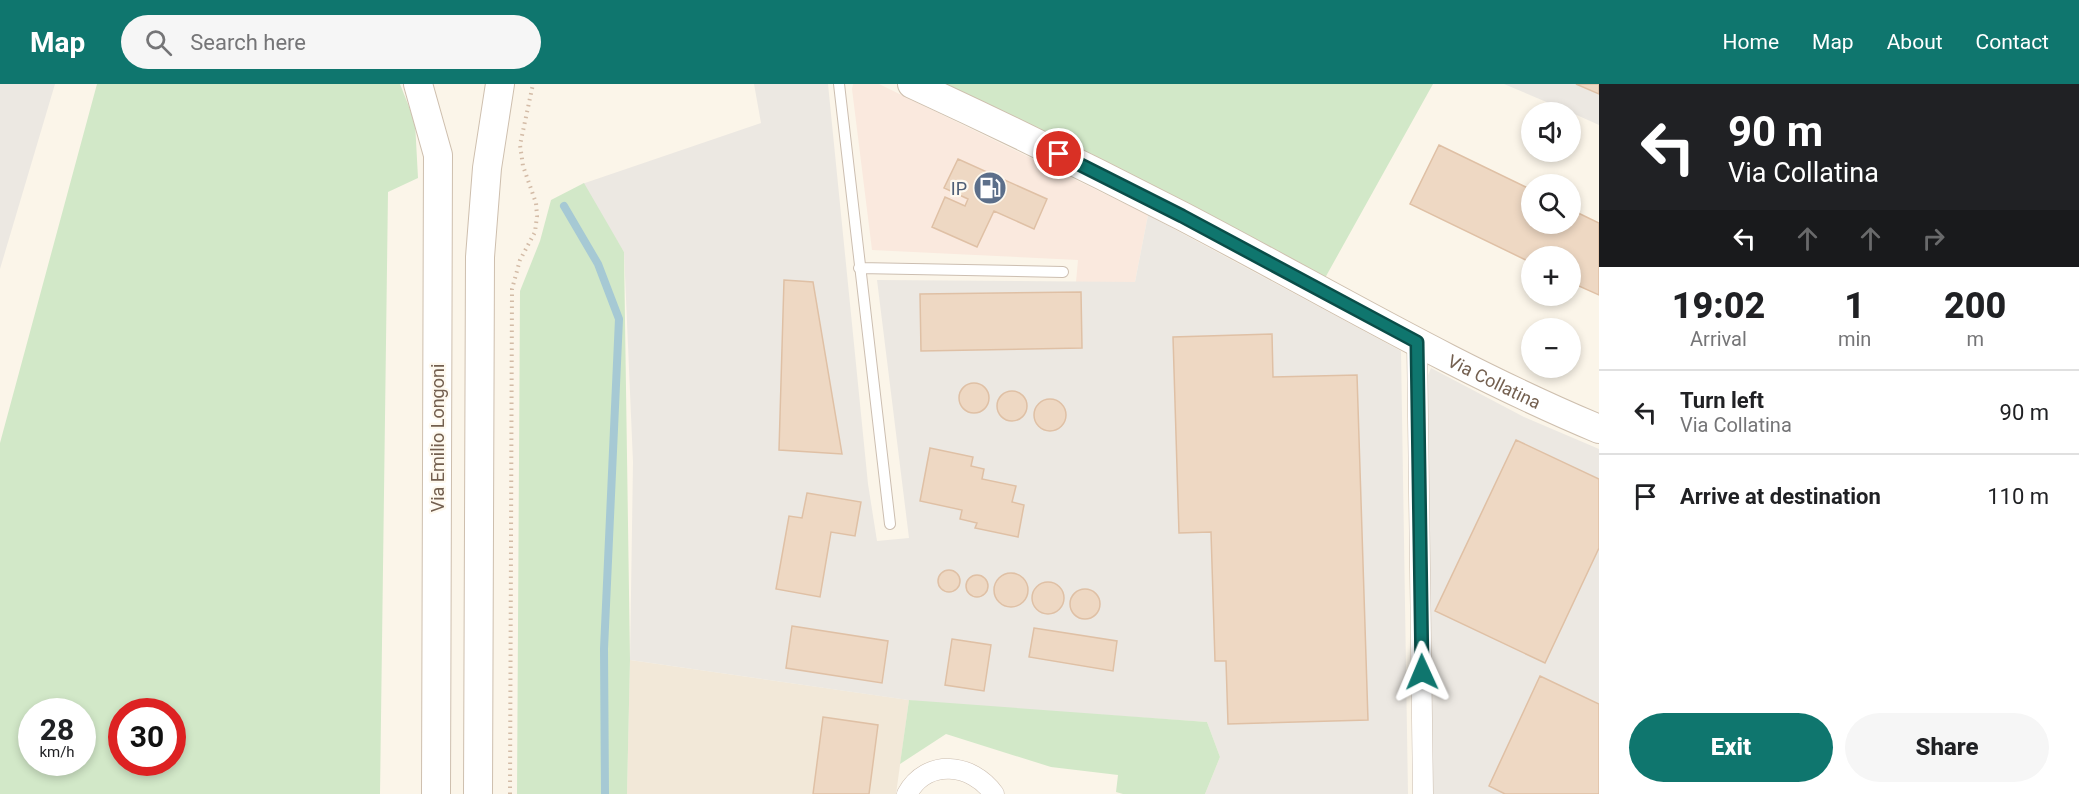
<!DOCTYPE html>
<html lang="en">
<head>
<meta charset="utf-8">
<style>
  :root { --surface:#fff; --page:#f6f6f6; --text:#202124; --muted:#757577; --line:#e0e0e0; --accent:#0f766e }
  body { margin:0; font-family:Roboto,sans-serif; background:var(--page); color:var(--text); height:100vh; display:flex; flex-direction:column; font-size:22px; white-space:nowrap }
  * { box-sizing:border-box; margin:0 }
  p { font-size:20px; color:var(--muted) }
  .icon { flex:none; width:33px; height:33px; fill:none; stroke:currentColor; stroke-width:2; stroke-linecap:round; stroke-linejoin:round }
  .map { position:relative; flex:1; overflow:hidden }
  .side { display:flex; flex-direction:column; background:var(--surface); width:480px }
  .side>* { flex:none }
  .top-card { background:#202124; color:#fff; overflow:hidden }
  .buttons { position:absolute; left:1521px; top:18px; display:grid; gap:12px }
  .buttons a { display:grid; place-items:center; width:60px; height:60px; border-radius:50%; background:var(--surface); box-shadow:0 3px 9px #0003; font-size:30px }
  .speed { position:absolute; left:18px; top:614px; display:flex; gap:12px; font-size:30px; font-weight:700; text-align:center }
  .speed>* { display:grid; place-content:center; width:78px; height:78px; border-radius:50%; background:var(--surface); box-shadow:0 3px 9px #0003; line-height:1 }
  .speed small { font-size:15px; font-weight:400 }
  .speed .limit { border:9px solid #d22; background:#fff; color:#111 }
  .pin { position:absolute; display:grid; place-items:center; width:51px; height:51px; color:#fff; margin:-26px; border:3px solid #fff; border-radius:50%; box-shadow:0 2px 6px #0007 }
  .me { position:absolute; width:66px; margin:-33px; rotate:359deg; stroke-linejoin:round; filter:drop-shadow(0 0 4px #0008) }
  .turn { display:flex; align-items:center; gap:21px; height:126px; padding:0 30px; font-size:27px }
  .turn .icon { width:78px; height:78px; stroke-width:2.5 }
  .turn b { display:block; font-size:42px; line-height:51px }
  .lanes { display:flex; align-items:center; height:57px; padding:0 30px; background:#0003; justify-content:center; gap:30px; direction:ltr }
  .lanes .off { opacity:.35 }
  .eta { display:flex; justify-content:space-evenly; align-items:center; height:102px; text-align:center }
  .eta b { font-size:36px; font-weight:800; line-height:42px }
  .action { display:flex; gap:12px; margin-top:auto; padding:12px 30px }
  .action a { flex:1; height:69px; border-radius:36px; background:var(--accent); color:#fff; font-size:24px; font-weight:800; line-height:69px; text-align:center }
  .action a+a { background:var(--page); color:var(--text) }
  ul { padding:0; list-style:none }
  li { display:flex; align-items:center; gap:18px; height:84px; padding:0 30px; border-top:2px solid var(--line) }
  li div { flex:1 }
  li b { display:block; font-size:22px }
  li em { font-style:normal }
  header { display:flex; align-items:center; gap:36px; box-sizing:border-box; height:84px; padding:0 30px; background:var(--accent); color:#fff }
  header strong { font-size:28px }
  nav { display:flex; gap:33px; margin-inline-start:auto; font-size:21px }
  .search { width:420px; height:54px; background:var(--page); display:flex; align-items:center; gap:15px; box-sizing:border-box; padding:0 21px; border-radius:33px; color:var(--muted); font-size:22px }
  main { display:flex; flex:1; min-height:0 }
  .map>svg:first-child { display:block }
</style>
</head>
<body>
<header>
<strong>Map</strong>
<div class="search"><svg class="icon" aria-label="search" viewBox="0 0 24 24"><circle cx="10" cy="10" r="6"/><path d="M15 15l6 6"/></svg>Search here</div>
<nav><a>Home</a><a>Map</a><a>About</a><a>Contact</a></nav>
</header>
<main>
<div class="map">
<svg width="1599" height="710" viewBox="0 0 1599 710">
  <rect width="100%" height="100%" fill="#fbf5e9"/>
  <!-- residential -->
  <path fill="#f2e8d8" d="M630,576L909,616L896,710H627Z"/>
  <!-- commercial -->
  <path fill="#fae9de" d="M853,0H879L1148,131L1135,198H1076L1078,176L872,166L852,5Z"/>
  <!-- industrial -->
  <path fill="#ece8e2" d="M0,0H55L0,185Z
    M754,0H828L868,400L877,457L909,454L877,196L1135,198L1148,131L1401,267L1408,710H1205L1220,673L1207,638L929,619L630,576L633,378L624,168L582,100L761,39Z
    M1504,0H1599V41L1570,28Z
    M1431,284L1524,333L1599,365V710H1433L1426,296Z"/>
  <!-- green -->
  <path fill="#d2e8c8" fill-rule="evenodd" d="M97,0H400L415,38L418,94L388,108L380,710H0V359ZM32,627H82V678H32ZM122,627H172V678H122Z
    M935,0H1433L1325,194Z
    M584,99L624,168L630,576L627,710H517L520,207L540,157L551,116Z
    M909,616L1207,638L1220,673L1205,710H1123L1116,708L1118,691L1051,683L946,650L900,680Z"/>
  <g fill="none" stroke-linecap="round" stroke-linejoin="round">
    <!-- stream -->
    <path stroke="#a6c9d4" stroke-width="8" d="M564,122L598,180L619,235L604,565L605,710"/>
  </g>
  <!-- building -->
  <path fill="#eed8c3" stroke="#dfc0a5" stroke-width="1.5" d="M1576,0H1599V10Z
    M1439,61L1532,106V140H1570V125L1599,139V211L1570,198V172H1532V179L1410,120Z
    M958,75L1047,115L1034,145L994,127L977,163L932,143L945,113L965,122L968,115L944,104Z
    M784,196L813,198L842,370L779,366Z
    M1081,208L1082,264L921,267L920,210Z
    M1272,250L1273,293L1357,291L1368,636L1228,640L1226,577H1215L1211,448L1179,449L1173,253Z
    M959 314a15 15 0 1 1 30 0a15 15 0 1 1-30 0Z
    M997 322a15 15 0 1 1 30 0a15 15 0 1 1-30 0Z
    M1034 331a16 16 0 1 1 32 0a16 16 0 1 1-32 0Z
    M1516,356L1599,395V464L1545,579L1435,527Z
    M930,364L973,373L971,382L984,385L982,395L1016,402L1012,418L1024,421L1018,453L975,444L977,439L960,435L962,426L920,417Z
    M807,409L861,418L855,452L831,448L820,513L776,505L789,432L802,434Z
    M938 497a11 11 0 1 1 22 0a11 11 0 1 1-22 0Z
    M994 506a17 17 0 1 1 34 0a17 17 0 1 1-34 0Z
    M966 502a11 11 0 1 1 22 0a11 11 0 1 1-22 0Z
    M1032 514a16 16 0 1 1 32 0a16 16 0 1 1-32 0Z
    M1070 520a15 15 0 1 1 30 0a15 15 0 1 1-30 0Z
    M792,542L888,557L882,599L786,584Z
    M1034,544L1117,557L1113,587L1029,573Z
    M952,555L991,561L984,607L945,601Z
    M1540,592L1599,620V710H1505L1489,702Z
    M823,633L878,641L869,710H813Z"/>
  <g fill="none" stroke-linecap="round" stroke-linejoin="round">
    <!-- lane casing -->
    <g stroke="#ccbeb0" stroke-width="12">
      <path id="lane" d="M839,0L890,440
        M859,184L1063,188"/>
    </g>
    <!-- street casing -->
    <g stroke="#ccbeb0" stroke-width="21">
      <path id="street" d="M1417,258L1423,710
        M907,710C927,674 972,679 994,710"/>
    </g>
    <!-- secondary casing -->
    <g stroke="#cebfae" stroke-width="30">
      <g id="secondary">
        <path d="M418,0L438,71L436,710"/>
        <path id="s1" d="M912,0C1003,42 1093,86 1182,132C1320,204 1455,285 1599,345"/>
        <path d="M478,710L480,173L487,84L500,0"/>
      </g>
    </g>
    <!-- path -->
    <path stroke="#d3bba6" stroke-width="4" stroke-dasharray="1.5 4.5" stroke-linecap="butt" d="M510,710L512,205L520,176L535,148L537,132L536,119L523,82L520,61L533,0"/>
    <!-- lane -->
    <use href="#lane" stroke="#fff" stroke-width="10"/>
    <!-- street -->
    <use href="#street" stroke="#fff" stroke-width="20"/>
    <!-- secondary -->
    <use href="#secondary" stroke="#fff" stroke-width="28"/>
  </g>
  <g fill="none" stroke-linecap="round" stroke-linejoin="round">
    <!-- route casing -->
    <g stroke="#0a4d48" stroke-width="15">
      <path id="route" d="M1059,70L1182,132L1417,258L1422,588"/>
    </g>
    <!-- route -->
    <use href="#route" stroke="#0f766e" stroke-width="10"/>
  </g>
  <!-- icons -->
  <defs>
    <g id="fuel-disc" transform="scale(1.725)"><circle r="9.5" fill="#5c6f8a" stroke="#fef9ef"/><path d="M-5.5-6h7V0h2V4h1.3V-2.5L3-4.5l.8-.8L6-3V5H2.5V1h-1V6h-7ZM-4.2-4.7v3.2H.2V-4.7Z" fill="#fff"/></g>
  </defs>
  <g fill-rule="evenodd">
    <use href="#fuel-disc" x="990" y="104"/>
  </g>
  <g text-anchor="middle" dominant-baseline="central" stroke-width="4.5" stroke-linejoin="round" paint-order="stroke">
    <!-- service labels -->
    <g font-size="18" fill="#4e5e75" stroke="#fef9ef" text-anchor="end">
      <text x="967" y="104">IP</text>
    </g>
    <!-- street labels -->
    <g font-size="18" fill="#735f4f" stroke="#fef9ef">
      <text stroke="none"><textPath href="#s1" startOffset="654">Via Collatina</textPath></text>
      <text transform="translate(437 354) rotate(-90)">Via Emilio Longoni</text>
    </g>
  </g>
</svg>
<div class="buttons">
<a><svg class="icon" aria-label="sound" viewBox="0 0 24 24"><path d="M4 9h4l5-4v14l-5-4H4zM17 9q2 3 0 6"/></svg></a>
<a><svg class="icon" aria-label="search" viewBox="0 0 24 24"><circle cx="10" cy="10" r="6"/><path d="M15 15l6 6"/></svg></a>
<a>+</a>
<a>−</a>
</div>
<div class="speed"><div>28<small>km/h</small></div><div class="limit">30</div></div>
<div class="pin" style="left:1059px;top:70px;background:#d93025"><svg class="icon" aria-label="arrive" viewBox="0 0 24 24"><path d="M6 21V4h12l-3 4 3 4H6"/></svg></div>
<svg class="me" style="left:1422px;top:588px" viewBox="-20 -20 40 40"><path d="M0-17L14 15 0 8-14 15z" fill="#0f766e" stroke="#fff" stroke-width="4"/></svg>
</div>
<section class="side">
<div class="top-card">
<div class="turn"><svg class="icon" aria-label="left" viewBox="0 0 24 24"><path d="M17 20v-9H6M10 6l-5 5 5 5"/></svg><div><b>90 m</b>Via Collatina</div></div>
<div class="lanes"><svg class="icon" aria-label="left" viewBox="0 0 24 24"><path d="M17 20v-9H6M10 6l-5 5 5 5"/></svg><svg class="icon off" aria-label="ahead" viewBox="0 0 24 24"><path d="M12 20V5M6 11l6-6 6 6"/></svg><svg class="icon off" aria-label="ahead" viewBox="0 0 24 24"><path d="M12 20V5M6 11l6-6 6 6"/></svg><svg class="icon off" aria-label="right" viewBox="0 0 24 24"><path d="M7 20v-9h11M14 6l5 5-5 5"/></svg></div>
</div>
<div class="eta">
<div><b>19:02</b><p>Arrival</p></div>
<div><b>1</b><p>min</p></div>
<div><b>200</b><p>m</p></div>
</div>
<ul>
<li><svg class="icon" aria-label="left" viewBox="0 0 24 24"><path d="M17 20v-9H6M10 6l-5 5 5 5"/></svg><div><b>Turn left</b><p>Via Collatina</p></div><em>90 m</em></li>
<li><svg class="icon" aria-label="arrive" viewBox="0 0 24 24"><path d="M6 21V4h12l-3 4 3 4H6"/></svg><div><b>Arrive at destination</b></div><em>110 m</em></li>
</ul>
<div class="action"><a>Exit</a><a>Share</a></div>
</section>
</main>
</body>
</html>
